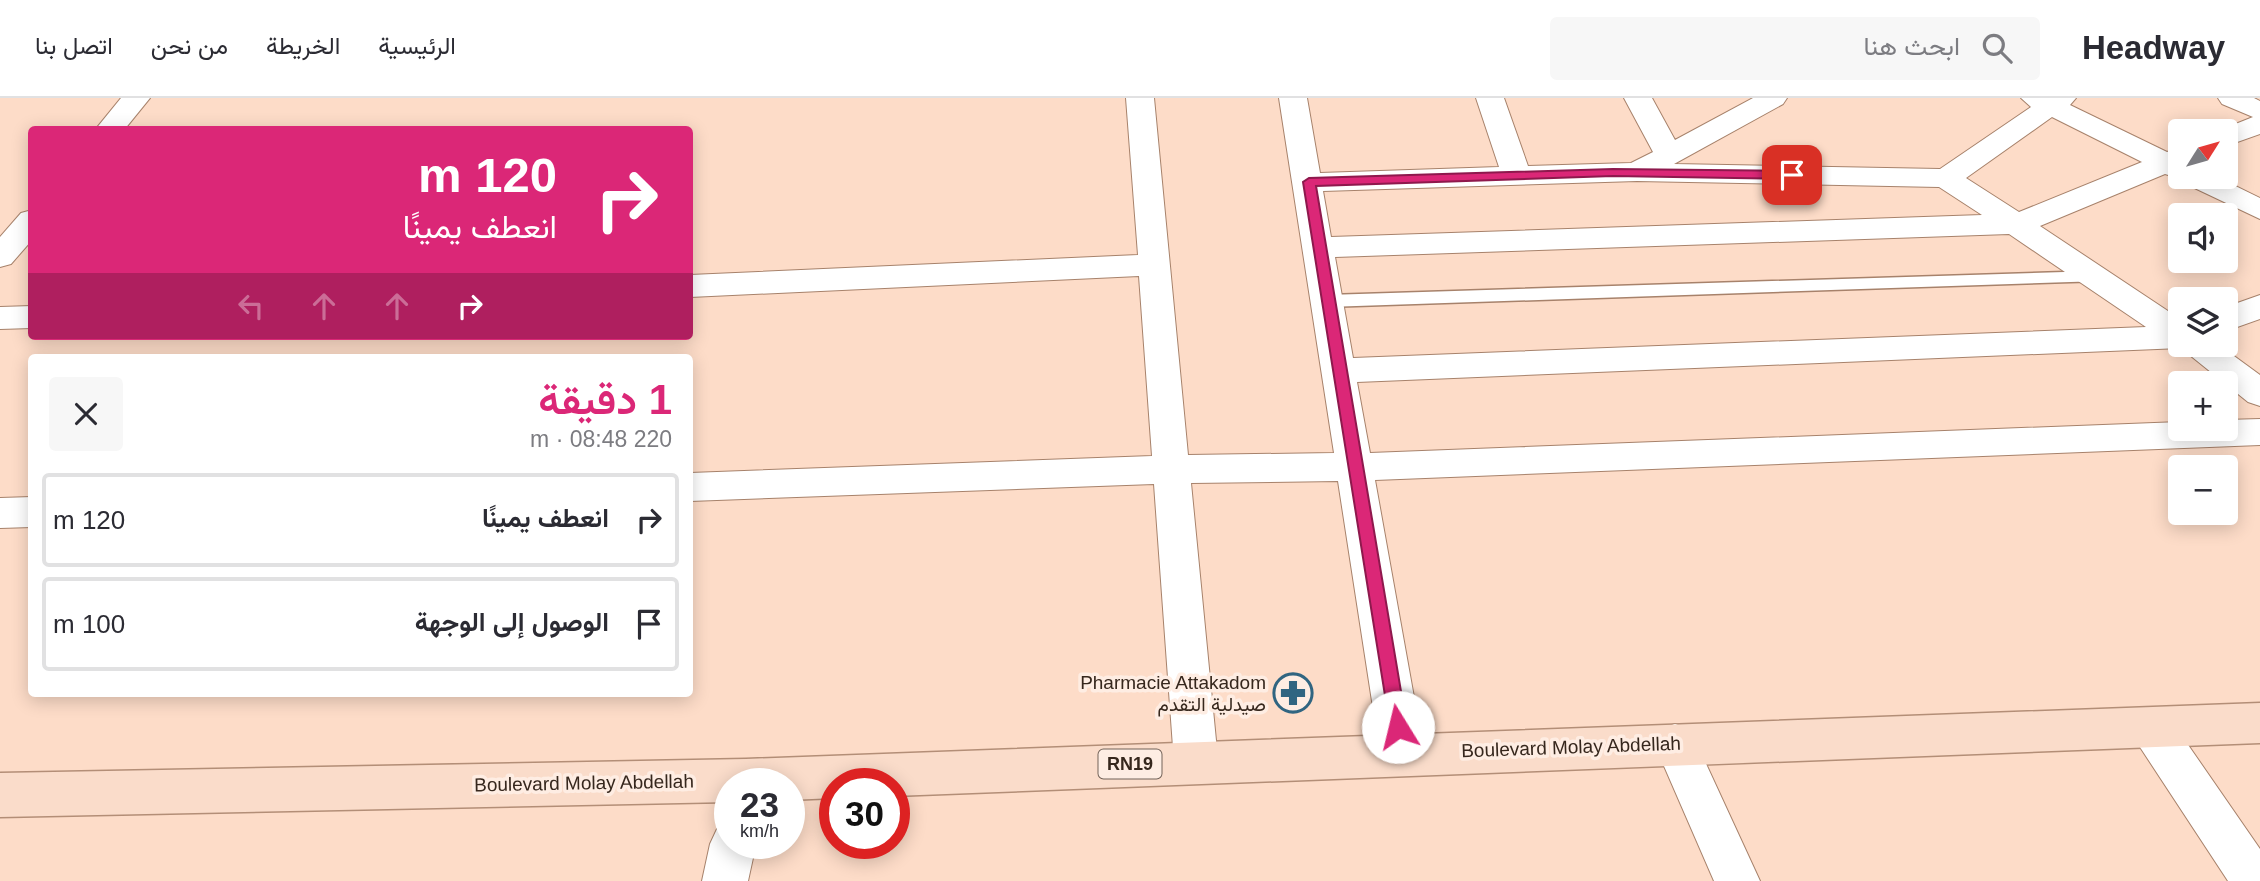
<!DOCTYPE html>
<html lang="ar">
<head>
<meta charset="utf-8">
<style>
  :root { --surface:#fff; --page:#f7f7f7; --text:#2b2b33; --muted:#7c7c81; --line:#e1e1e2; --accent:#db2777 }
  body { margin:0; font-family:Arial,Vazirmatn,sans-serif; background:var(--page); color:var(--text); direction:rtl; height:100vh; display:flex; flex-direction:column; font-size:26px; white-space:nowrap }
  * { box-sizing:border-box; margin:0 }
  p { font-size:23px; color:var(--muted) }
  .icon { flex:none; width:38px; height:38px; fill:none; stroke:currentColor; stroke-width:2; stroke-linecap:round; stroke-linejoin:round }
  .map { position:relative; flex:1; overflow:hidden; direction:ltr }
  .sheet { position:absolute; left:28px; top:256px; width:665px; height:343px; display:flex; flex-direction:column; background:var(--surface); border-radius:7px; box-shadow:0 4px 18px #0003; direction:rtl }
  .sheet>* { flex:none }
  .guide { position:absolute; left:28px; top:28px; width:665px; height:214px; border-radius:7px; box-shadow:0 4px 18px #0003; direction:rtl; background:#db2777; color:#fff; overflow:hidden }
  .needle { width:46px; rotate:53deg }
  .tools { position:absolute; left:2168px; top:21px; display:grid; gap:14px }
  .tools a { display:grid; place-items:center; width:70px; height:70px; border-radius:7px; background:var(--surface); box-shadow:0 4px 18px #0003; font-size:35px }
  .speed { position:absolute; left:714px; top:670px; display:flex; gap:14px; font-size:35px; font-weight:700; text-align:center }
  .speed>* { display:grid; place-content:center; width:91px; height:91px; border-radius:50%; background:var(--surface); box-shadow:0 4px 18px #0003; line-height:1 }
  .speed small { font-size:18px; font-weight:400 }
  .speed .limit { border:10px solid #d22; background:#fff; color:#111 }
  .pin { position:absolute; display:grid; place-items:center; width:60px; height:60px; color:#fff; margin:-30px; border-radius:14px; box-shadow:0 4px 10px #0006 }
  .me { position:absolute; width:77px; margin:-38px; rotate:351deg; stroke-linejoin:round; filter:drop-shadow(0 0 5px #0008) }
  .turn { display:flex; align-items:center; gap:24px; height:147px; padding:0 21px; font-size:32px }
  .turn .icon { width:91px; height:91px; stroke-width:2.5 }
  .turn b { display:block; font-size:49px; line-height:60px }
  .lanes { display:flex; align-items:center; height:66px; padding:0 21px; background:#0003; justify-content:center; gap:35px; direction:ltr }
  .lanes .off { opacity:.35 }
  .round { display:grid; place-items:center; flex:none; width:74px; height:74px; border-radius:7px; background:var(--page) }
  .summary { display:flex; align-items:center; justify-content:space-between; height:119px; padding:0 21px }
  h1 { font-size:42px; font-weight:600; line-height:52px; color:var(--accent) }
  ul { padding:0; list-style:none }
  li { display:flex; align-items:center; gap:21px; height:94px; margin:0 14px 10px; padding:0 7px; border:4px solid var(--line); border-radius:7px }
  li div { flex:1 }
  li b { display:block; font-size:26px }
  li em { font-style:normal }
  header { display:flex; align-items:center; gap:42px; box-sizing:border-box; height:98px; padding:0 35px; background:var(--surface); border-bottom:2px solid var(--line) }
  header strong { font-size:33px }
  nav { display:flex; gap:38px; margin-inline-start:auto; font-size:24px }
  .search { width:490px; height:63px; background:var(--page); display:flex; align-items:center; gap:18px; box-sizing:border-box; padding:0 24px; border-radius:7px; color:var(--muted); font-size:26px }
  .map>svg:first-child { display:block }
</style>
</head>
<body>
<header>
<strong>Headway</strong>
<div class="search"><svg class="icon" aria-label="search" viewBox="0 0 24 24"><circle cx="10" cy="10" r="6"/><path d="M15 15l6 6"/></svg>ابحث هنا</div>
<nav><a>الرئيسية</a><a>الخريطة</a><a>من نحن</a><a>اتصل بنا</a></nav>
</header>
<div class="map">
<svg width="2260" height="783" viewBox="0 0 2260 783">
  <rect width="100%" height="100%" fill="#fddcc8"/>
  <g fill="none" stroke-linecap="round" stroke-linejoin="round">
    <!-- service casing -->
    <g stroke="#a7826b" stroke-width="3">
      <path id="service" d="M2096,173L2102,175L2104,179L2102,183L1327,209L1319,203L1327,197Z"/>
    </g>
    <!-- minor casing -->
    <g stroke="#a7826b" stroke-width="2">
      <path id="minor" d="M121,0H150L124,32H95Z
        M1126,0H1154L1188,357L1334,355L1279,0H1307L1320,75L1499,69L1476,0H1504L1528,68L1631,65L1653,54L1624,0H1652L1675,42L1753,0H1787L1783,6L1674,66L1940,71L2031,9L2021,0H2076L2070,7L2167,54L2180,50V79H2217L2260,100V121L2184,85L2181,81L2165,76L2040,128L2180,221V247H2219L2260,277V308L2248,304L2181,250L1357,284L1370,355L2180,324V331H2226V322L2260,321V347L1375,382L1424,655L1417,669L1402,675L1387,669L1380,655L1338,383L1191,385L1218,663L1211,677L1196,683L1181,677L1174,663L1154,386L690,403V375L1152,358L1139,178L690,199V177L1138,157ZM2052,19L2142,64L2019,114L1966,80ZM1637,83L1939,89L1982,117L1331,139L1323,93ZM2009,136L2146,229L1353,260L1335,159Z
        M2218,0H2254L2260,3V36L2226,48V33H2218L2253,19L2222,6Z
        M32,112V142L11,166L0,169V139L21,115Z
        M2260,197V221L2226,233V209Z
        M32,208V230L0,231V209Z
        M32,399V429L0,430V400Z
        M2151,610L2166,615L2260,751V783H2228L2136,643L2130,629L2136,615Z
        M1675,626L1690,631L1760,783H1714L1654,645L1660,631Z
        M730,726V746H756L748,783H702L710,746L717,731Z"/>
    </g>
    <!-- primary casing -->
    <g stroke="#b38e77" stroke-width="3">
      <path id="primary" d="M2260,605V645L894,698V686H835V700L789,702V686H730V704L0,719V675L746,661Z"/>
    </g>
    <!-- service -->
    <use href="#service" fill="#fff" fill-rule="evenodd"/>
    <!-- minor -->
    <use href="#minor" fill="#fff" fill-rule="evenodd"/>
    <!-- primary -->
    <use href="#primary" fill="#fadcca" fill-rule="evenodd"/>
  </g>
  <!-- route -->
  <path fill="#db2777" stroke="#8e194d" stroke-width="2" d="M1613,71L1792,73L1798,77L1792,81L1613,78L1316,88L1407,629L1404,635L1398,637L1391,635L1303,84L1309,80Z"/>
  <!-- icons -->
  <defs>
    <g id="pharmacy-ring" transform="scale(2.0125)"><circle r="9.5" fill="#feede3" stroke="#306581" stroke-width="1.5"/><path d="M-2-6h4v4h4v4h-4v4h-4v-4h-4v-4h4Z" fill="#306581"/></g>
  </defs>
  <g fill-rule="evenodd">
    <use href="#pharmacy-ring" x="1293" y="595"/>
  </g>
  <g text-anchor="middle" dominant-baseline="central" stroke-width="7" stroke-linejoin="round" paint-order="stroke">
    <!-- shield labels -->
    <rect fill="#feede3" stroke="#726258" stroke-width="2" x="1098.5" y="651.5" width="63" height="29" rx="5"/>
    <g font-size="18" font-weight="bold" fill="#36271d">
      <text x="1130" y="666">RN19</text>
    </g>
    <!-- poi labels -->
    <g font-size="19" fill="#36271d" stroke="#feede3" text-anchor="end">
      <text x="1266" y="584">Pharmacie Attakadom<tspan x="1266" dy="22">صيدلية التقدم</tspan></text>
    </g>
    <!-- street labels -->
    <g font-size="19" fill="#36271d" stroke="#feede3">
      <text transform="translate(1571 649) rotate(-2)">Boulevard Molay Abdellah</text>
      <text transform="translate(584 685) rotate(-1)">Boulevard Molay Abdellah</text>
    </g>
  </g>
</svg>
<div class="tools">
<a><svg class="needle" viewBox="-14 -14 28 28"><path d="M0-13l5 13h-10z" fill="#e53935"/><path d="M0 13l5-13h-10z" fill="#7c7c81"/></svg></a>
<a><svg class="icon" aria-label="sound" viewBox="0 0 24 24"><path d="M4 9h4l5-4v14l-5-4H4zM17 9q2 3 0 6"/></svg></a>
<a><svg class="icon" aria-label="layers" viewBox="0 0 24 24"><path d="M12 4l9 5-9 5-9-5zM3 14l9 5 9-5"/></svg></a>
<a>+</a>
<a>−</a>
</div>
<div class="speed"><div>23<small>km/h</small></div><div class="limit">30</div></div>
<div class="pin" style="left:1792px;top:77px;background:#d93025"><svg class="icon" aria-label="arrive" viewBox="0 0 24 24"><path d="M6 21V4h12l-3 4 3 4H6"/></svg></div>
<svg class="me" style="left:1398px;top:629px" viewBox="-20 -20 40 40"><circle r="19" fill="#fff"/><path d="M0-13L10 11 0 6-10 11z" fill="#db2777"/></svg>
<div class="guide">
<div class="turn"><svg class="icon" aria-label="right" viewBox="0 0 24 24"><path d="M7 20v-9h11M14 6l5 5-5 5"/></svg><div><b>120 m</b>انعطف يمينًا</div></div>
<div class="lanes"><svg class="icon off" aria-label="left" viewBox="0 0 24 24"><path d="M17 20v-9H6M10 6l-5 5 5 5"/></svg><svg class="icon off" aria-label="ahead" viewBox="0 0 24 24"><path d="M12 20V5M6 11l6-6 6 6"/></svg><svg class="icon off" aria-label="ahead" viewBox="0 0 24 24"><path d="M12 20V5M6 11l6-6 6 6"/></svg><svg class="icon" aria-label="right" viewBox="0 0 24 24"><path d="M7 20v-9h11M14 6l5 5-5 5"/></svg></div>
</div>
<section class="sheet">
<div class="summary"><div><h1>1 دقيقة</h1><p>220 m · 08:48</p></div><a class="round"><svg class="icon" aria-label="close" viewBox="0 0 24 24"><path d="M6 6l12 12M18 6L6 18"/></svg></a></div>
<ul>
<li><svg class="icon" aria-label="right" viewBox="0 0 24 24"><path d="M7 20v-9h11M14 6l5 5-5 5"/></svg><div><b>انعطف يمينًا</b></div><em>120 m</em></li>
<li><svg class="icon" aria-label="arrive" viewBox="0 0 24 24"><path d="M6 21V4h12l-3 4 3 4H6"/></svg><div><b>الوصول إلى الوجهة</b></div><em>100 m</em></li>
</ul>
</section>
</div>
</body>
</html>
